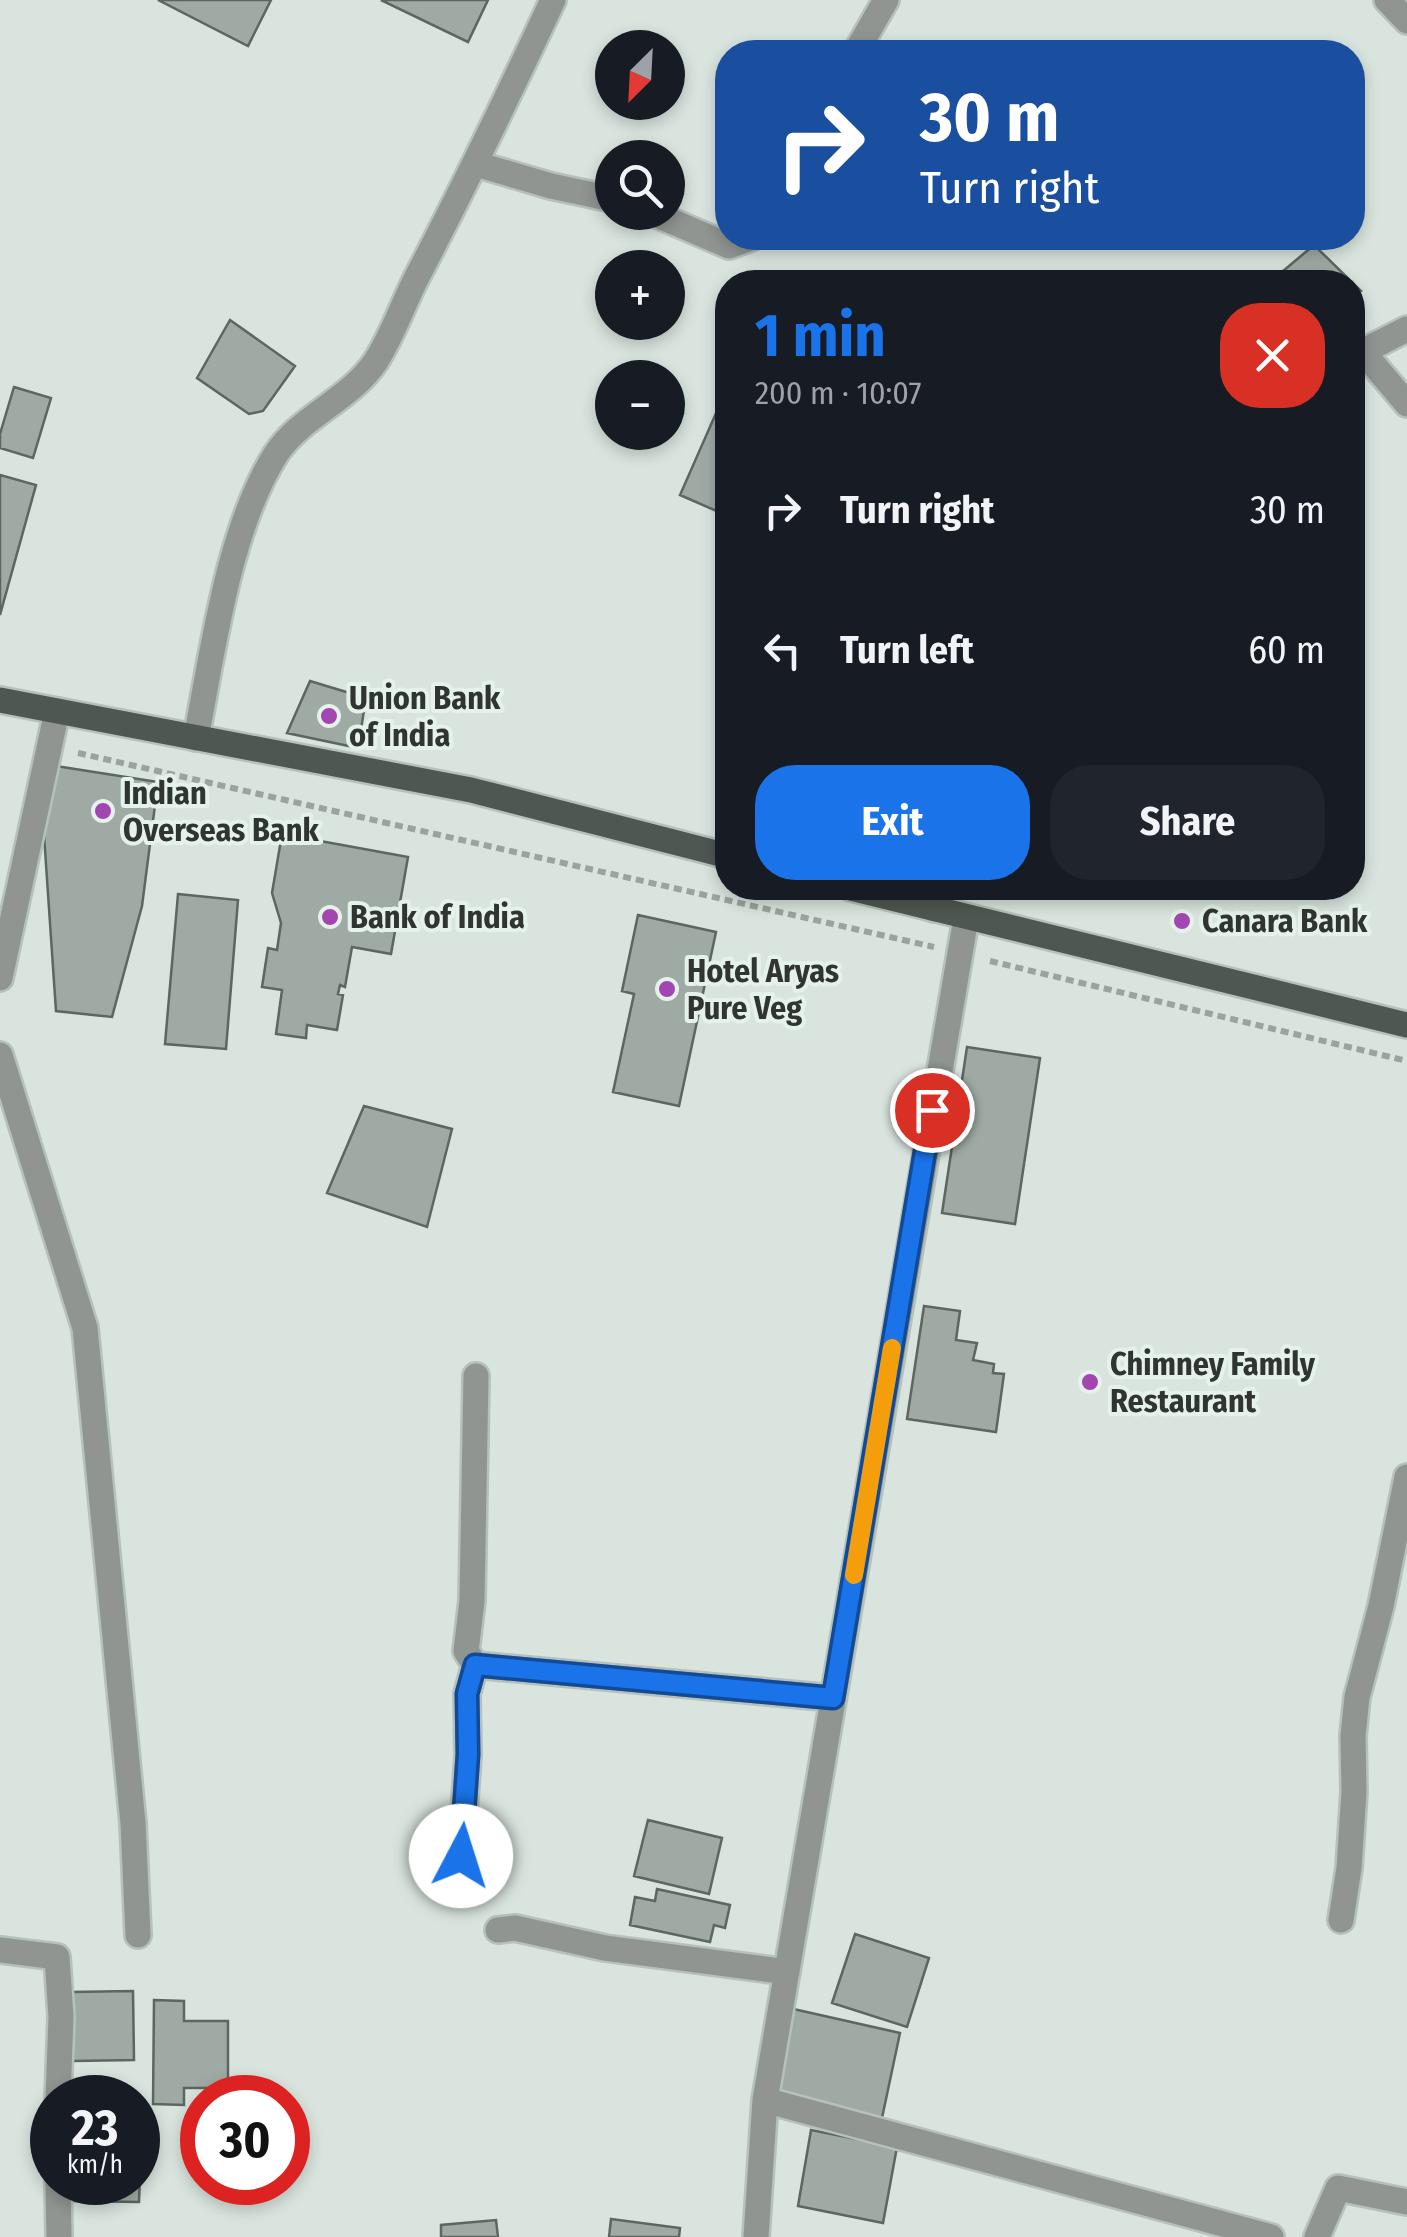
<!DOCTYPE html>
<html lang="en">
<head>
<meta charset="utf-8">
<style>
  :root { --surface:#171b24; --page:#20242c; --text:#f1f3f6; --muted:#9ea1a6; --accent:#1a73e8 }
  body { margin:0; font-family:"Fira Sans Condensed",sans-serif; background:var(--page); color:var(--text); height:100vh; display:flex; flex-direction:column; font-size:38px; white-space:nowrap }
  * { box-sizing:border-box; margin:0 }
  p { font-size:32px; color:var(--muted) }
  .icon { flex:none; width:55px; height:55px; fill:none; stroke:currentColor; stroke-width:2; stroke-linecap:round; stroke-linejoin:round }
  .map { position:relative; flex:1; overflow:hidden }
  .side { position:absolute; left:715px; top:270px; width:650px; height:630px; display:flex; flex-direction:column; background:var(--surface); border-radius:40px; box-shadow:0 5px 15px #0003 }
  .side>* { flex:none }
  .banner { position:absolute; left:715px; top:40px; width:650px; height:210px; border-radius:40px; box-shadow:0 5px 15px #0003; background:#1a4fa0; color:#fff; overflow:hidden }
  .needle { width:65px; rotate:204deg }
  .controls { position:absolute; left:595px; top:30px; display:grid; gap:20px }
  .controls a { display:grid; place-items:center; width:90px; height:90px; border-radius:50%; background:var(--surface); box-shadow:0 5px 15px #0003; font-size:50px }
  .speed { position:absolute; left:30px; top:2075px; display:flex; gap:20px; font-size:50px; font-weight:700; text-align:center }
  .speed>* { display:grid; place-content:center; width:130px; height:130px; border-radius:50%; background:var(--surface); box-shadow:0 5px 15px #0003; line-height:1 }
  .speed small { font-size:25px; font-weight:400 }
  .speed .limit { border:15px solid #d22; background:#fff; color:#111 }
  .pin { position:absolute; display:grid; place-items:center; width:85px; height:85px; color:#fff; margin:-42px; border:5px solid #fff; border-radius:50%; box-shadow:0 2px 10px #0007 }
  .me { position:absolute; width:110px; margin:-55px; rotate:5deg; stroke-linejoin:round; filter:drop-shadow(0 0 8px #0008) }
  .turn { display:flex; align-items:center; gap:35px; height:210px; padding:0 40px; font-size:45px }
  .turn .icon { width:130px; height:130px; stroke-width:2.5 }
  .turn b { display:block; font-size:70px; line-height:85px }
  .round { display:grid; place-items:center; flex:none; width:105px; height:105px; border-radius:40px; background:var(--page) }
  .headline { display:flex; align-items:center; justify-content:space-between; height:170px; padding:0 40px }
  h1 { font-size:60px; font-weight:700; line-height:75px; color:var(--accent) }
  .cta { display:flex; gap:20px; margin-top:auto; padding:20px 40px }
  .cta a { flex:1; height:115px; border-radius:40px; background:var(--accent); color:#fff; font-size:40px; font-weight:700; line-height:115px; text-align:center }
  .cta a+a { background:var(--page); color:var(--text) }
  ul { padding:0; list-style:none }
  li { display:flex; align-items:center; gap:30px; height:140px; padding:0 40px }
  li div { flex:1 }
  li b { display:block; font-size:38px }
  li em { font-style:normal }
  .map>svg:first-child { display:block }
</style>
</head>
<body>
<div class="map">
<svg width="1407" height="2237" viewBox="0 0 1407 2237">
  <rect width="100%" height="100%" fill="#d8e4dd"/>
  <!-- building -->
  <path fill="#9eaaa3" stroke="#5c6760" stroke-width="2.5" d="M158,0H271L248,46Z
    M381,0H488L468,42Z
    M1314,245L1361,291L1352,299V282H1270Z
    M230,320L295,366L263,411L249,414L197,378Z
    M728,386V516L680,495Z
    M14,387L51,398L33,458L0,448V434Z
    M0,475L36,485L0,615Z
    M310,681L366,698L358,748L287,733Z
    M56,766L158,782L142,906L112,1017L56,1011L44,835Z
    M282,834L408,857L391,954L352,947L345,987L340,985L338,994L343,995L337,1030L307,1025L306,1038L276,1034L282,990L262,987L268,948L277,950L281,923L272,893Z
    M178,894L238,900L226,1049L165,1044Z
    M638,915L716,932L679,1106L613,1092L634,994L622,991Z
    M967,1047L1040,1058L1015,1224L942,1213Z
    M364,1106L452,1129L427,1227L327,1193Z
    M924,1306L960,1311L956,1340L977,1343L973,1360L994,1364L993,1373L1004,1374L996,1432L907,1419Z
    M648,1820L722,1838L709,1894L634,1876Z
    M657,1889L730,1905L725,1928L714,1925L710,1942L630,1925L635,1897L655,1901Z
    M855,1934L929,1958L907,2027L832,2003Z
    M133,1991L134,2060L73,2061L71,1992Z
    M154,2000L184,2001V2021H228V2088H184V2105L153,2104Z
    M789,2008L900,2033L882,2118L774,2093Z
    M811,2130L897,2147L883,2223L798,2206Z
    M138,2149H141L139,2202L71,2201L72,2182H138Z
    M611,2219L680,2228L679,2237H609Z
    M496,2220L498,2237H441V2225Z"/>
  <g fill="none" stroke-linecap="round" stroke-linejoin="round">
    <!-- minor casing -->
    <g stroke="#b6c1bb" stroke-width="30">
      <path id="minor" d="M1387,0L1407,21
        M856,52L886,0
        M476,164L551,186L612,199
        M650,212L729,246L751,238
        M1363,352L1407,404
        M1352,357L1407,329
        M196,738C213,651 228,530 276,454C301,416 350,400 376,361C393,335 404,301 419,273C466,183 510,92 553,0
        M934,909L941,888
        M0,978L57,711
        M0,1055L85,1328L133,1823L138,1935
        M476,1376L472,1601L466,1651L475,1665L833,1698
        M461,1857L468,1755L467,1694L475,1665
        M1341,1920L1349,1868L1354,1792L1353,1736L1357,1697L1381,1606L1407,1477
        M498,1930L515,1928L605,1948L787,1972
        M0,1950L57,1957L61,2017L58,2098
        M765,2100L1271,2237
        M58,2182L59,2237
        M756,2237L765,2100L966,918
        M1317,2237L1338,2188L1407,2202"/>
    </g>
    <!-- major casing -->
    <g stroke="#b6c1bb" stroke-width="30">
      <path id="major" d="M0,700L471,790L728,856
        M851,888L1407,1025"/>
    </g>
    <!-- path -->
    <path stroke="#9aa39e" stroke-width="6" stroke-dasharray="8 5" stroke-linecap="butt" d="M78,753L934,947
      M990,961L1407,1061"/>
    <!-- minor -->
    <use href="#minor" stroke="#909592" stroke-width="25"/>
    <!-- major -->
    <use href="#major" stroke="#4e5752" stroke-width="25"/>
  </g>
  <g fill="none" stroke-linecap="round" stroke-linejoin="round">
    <!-- route casing -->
    <g stroke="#114b97" stroke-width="25">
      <path id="route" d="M461,1856L468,1754L467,1694L475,1665L833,1698L932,1110"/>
    </g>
    <!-- route -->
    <use href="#route" stroke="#1a73e8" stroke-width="18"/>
    <!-- slow -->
    <path stroke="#f59e0b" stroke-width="18" d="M854,1575L892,1348"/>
  </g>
  <!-- markers -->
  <g fill="#a247b1" stroke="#e5f2ea" stroke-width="4">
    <circle cx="329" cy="716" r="10"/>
    <circle cx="103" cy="811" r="10"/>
    <circle cx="330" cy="917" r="10"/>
    <circle cx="1182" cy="921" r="10"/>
    <circle cx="667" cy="989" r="10"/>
    <circle cx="1090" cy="1382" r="10"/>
  </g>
  <g text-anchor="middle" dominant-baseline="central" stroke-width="8" stroke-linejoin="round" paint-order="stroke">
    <!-- poi labels -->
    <g font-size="32" font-weight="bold" fill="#303532" stroke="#e5f2ea" text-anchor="start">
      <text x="349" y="698">Union Bank<tspan x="349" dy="37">of India</tspan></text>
      <text x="123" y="793">Indian<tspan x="123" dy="37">Overseas Bank</tspan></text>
      <text x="350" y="917">Bank of India</text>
      <text x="1202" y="921">Canara Bank</text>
      <text x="687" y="971">Hotel Aryas<tspan x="687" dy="37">Pure Veg</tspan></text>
      <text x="1110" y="1364">Chimney Family<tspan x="1110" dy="37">Restaurant</tspan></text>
    </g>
  </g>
</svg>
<div class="controls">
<a><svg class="needle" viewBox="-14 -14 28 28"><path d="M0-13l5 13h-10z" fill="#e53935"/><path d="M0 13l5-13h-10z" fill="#9ea1a6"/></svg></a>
<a><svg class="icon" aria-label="search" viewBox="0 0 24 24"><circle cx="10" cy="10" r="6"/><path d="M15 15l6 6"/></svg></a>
<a>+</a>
<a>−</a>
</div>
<div class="speed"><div>23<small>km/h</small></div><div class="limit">30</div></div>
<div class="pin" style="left:932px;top:1110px;background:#d93025"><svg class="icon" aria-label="arrive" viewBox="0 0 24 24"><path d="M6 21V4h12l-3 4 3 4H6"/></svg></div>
<svg class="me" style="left:461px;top:1856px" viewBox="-20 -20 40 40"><circle r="19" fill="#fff"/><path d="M0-13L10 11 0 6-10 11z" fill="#1a73e8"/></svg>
<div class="banner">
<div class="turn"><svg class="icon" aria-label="right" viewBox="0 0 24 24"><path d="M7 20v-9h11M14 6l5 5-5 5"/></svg><div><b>30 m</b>Turn right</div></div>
</div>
<section class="side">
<div class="headline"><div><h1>1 min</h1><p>200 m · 10:07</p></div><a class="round" style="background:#d93025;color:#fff"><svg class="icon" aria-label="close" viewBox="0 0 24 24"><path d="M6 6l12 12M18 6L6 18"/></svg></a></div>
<ul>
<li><svg class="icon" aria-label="right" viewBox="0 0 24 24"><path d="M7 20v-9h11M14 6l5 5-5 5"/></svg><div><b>Turn right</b></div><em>30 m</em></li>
<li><svg class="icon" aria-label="left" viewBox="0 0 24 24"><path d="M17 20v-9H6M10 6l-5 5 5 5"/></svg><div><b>Turn left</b></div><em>60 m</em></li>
</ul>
<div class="cta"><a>Exit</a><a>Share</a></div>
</section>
</div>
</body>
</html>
